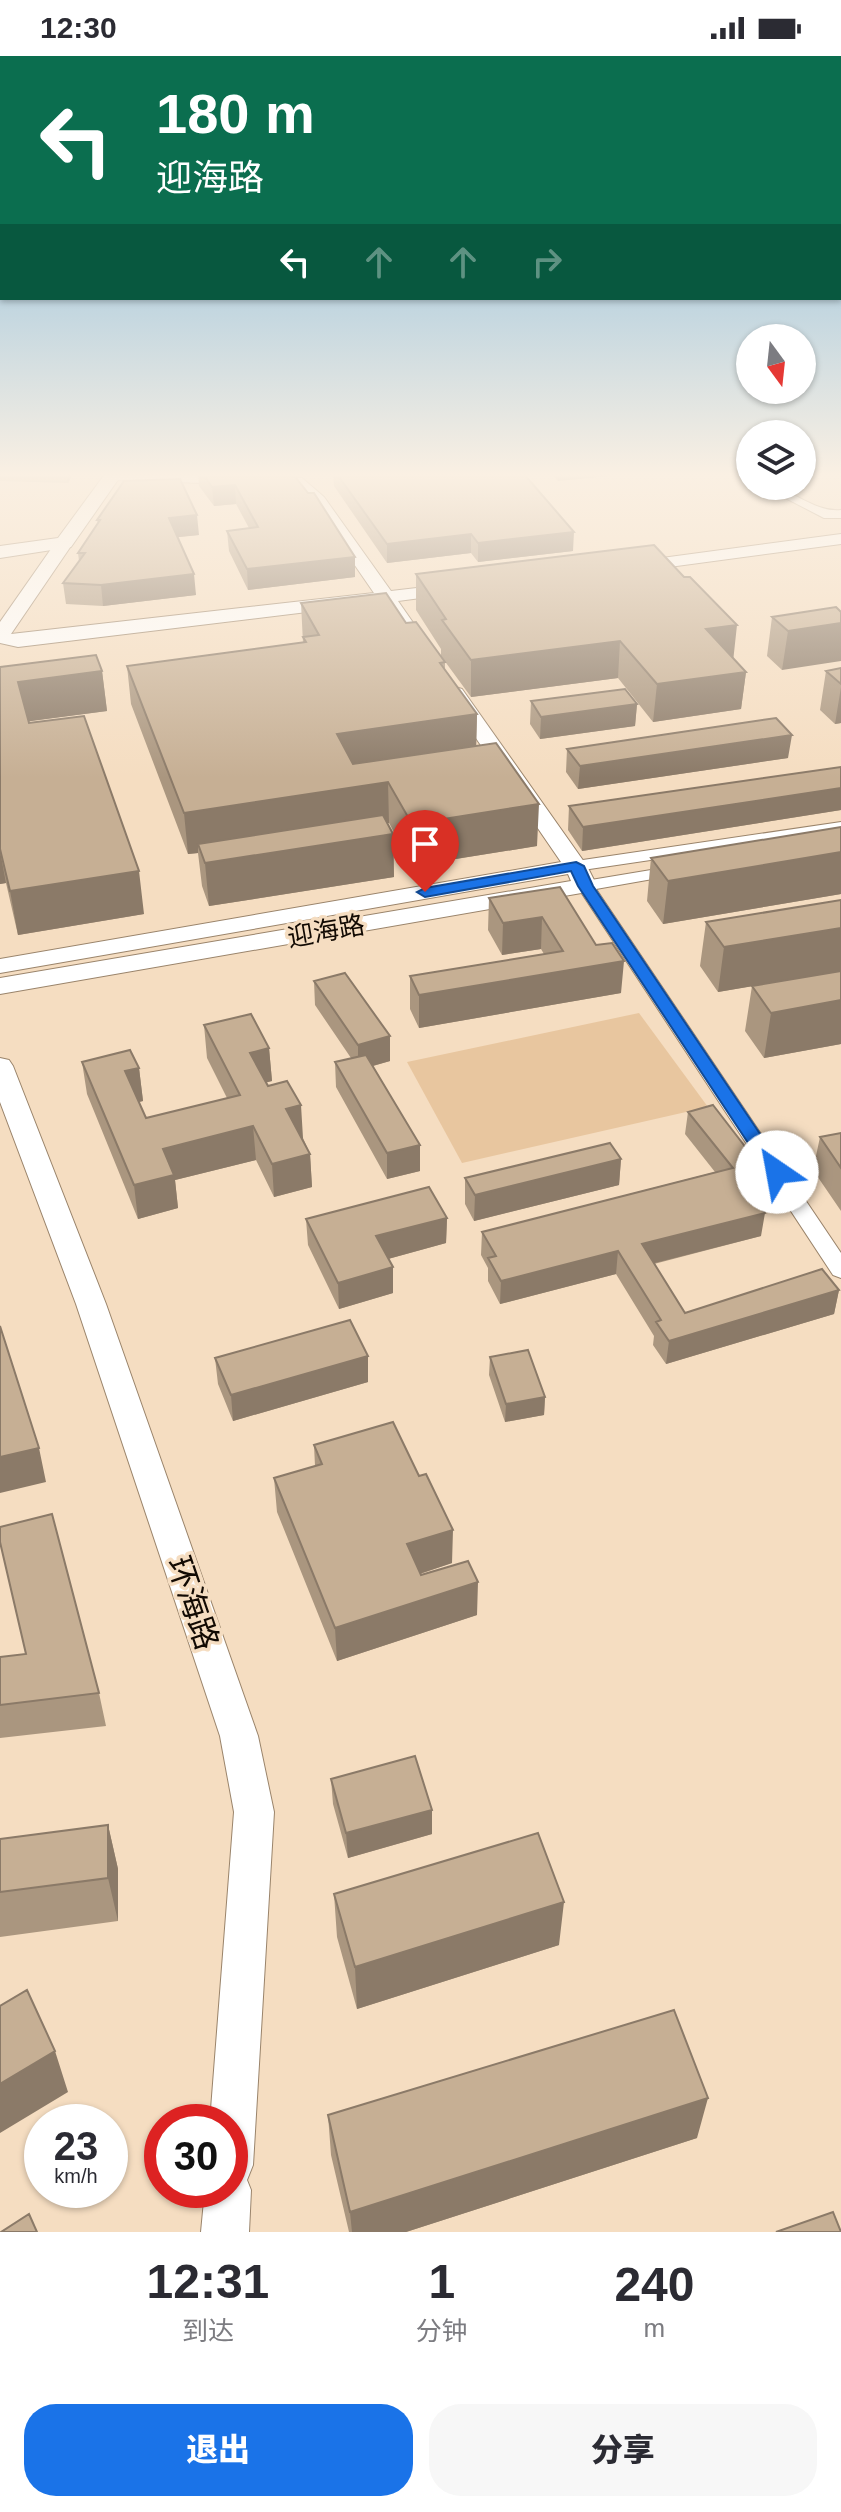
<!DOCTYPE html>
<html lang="zh">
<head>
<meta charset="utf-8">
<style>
  :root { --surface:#fff; --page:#f7f7f7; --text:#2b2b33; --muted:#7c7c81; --accent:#1a73e8 }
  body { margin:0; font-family:Helvetica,"Noto Sans SC",sans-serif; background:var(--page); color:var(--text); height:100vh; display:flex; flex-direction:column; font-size:30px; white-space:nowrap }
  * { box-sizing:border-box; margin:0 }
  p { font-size:26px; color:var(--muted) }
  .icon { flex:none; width:44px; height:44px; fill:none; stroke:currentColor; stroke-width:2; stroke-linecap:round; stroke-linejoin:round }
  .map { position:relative; height:2176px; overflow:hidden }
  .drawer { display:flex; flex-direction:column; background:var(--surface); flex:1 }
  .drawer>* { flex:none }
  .top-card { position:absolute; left:0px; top:0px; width:842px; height:244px; box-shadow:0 2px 6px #0004; background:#0b6e4f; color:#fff; overflow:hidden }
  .needle { width:52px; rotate:165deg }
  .buttons { position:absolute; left:736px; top:268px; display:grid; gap:16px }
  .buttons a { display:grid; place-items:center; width:80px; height:80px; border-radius:50%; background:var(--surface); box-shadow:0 2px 6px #0004; font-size:40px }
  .speed { position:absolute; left:24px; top:2048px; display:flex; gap:16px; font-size:40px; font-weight:700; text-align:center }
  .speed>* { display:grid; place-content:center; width:104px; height:104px; border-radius:50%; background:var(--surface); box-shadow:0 2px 6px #0004; line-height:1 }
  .speed small { font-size:20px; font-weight:400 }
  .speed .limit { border:12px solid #d22; background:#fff; color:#111 }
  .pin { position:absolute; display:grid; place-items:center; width:68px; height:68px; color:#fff; margin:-82px -34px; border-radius:50% 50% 50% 0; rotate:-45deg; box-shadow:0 0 8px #0007 }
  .pin .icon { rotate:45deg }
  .me { position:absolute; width:88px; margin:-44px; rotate:327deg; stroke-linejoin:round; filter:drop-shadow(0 0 6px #0008) }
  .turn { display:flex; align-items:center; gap:28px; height:168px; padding:0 24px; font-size:36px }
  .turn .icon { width:104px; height:104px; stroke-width:2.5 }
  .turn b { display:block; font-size:56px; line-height:68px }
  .lanes { display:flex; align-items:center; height:76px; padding:0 24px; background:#0003; justify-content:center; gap:40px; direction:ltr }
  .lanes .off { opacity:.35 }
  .eta { display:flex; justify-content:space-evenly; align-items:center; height:136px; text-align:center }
  .eta b { font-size:48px; font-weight:800; line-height:56px }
  .cta { display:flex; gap:16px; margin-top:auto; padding:16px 24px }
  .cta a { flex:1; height:92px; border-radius:32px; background:var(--accent); color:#fff; font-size:32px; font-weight:800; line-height:92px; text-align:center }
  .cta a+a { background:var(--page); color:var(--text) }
  .status { display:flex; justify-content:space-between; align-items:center; height:56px; padding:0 40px; background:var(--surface); direction:ltr }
  .status svg { height:22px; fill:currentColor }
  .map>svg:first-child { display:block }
</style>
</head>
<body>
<div class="status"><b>12:30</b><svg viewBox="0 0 49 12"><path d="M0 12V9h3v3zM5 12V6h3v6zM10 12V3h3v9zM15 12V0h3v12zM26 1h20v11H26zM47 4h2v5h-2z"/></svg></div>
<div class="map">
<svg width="841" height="2176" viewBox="0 0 841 2176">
  <rect width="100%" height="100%" fill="#f5ddc1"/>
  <!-- green -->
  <path fill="#e8c69f" d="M639,957L708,1051L462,1107L407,1006Z"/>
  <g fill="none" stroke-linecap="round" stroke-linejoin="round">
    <!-- street casing -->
    <g stroke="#9a846b" stroke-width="2">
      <path id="street" d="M736,418H750V424Z
        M762,430C791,430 813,457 841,454V462H824Z
        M841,766V776L576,815L568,810L576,805Z
        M675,810L681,812L683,815L681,818L596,833L841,1197V1222L833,1219L577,830L585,825Z"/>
    </g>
    <!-- secondary casing -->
    <g stroke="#9a846b" stroke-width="2">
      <path id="secondary" d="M223,418L302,422L324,441L391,535L451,528L460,533L451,538L398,545L414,568L405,574L398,572L381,547L18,591L0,587V566L58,483L64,482L73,487L11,578L374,537L312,447L292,430L113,424L105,419Z
        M841,478V488L632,516L623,511L632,506Z
        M455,631L462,633L587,810L597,830L593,835L0,938V922L571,825L568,818L0,917V903L561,806L445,637Z
        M0,1002L9,1004L13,1010L106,1248L258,1680L274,1756L253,2109L247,2124L251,2134L249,2176H201L205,2134H230V2066H210L234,1756L220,1680L76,1248L0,1046Z"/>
    </g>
    <!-- primary casing -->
    <g stroke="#9a846b" stroke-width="2">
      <path id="primary" d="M105,418H122L71,491L0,502V490L58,482Z"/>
    </g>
    <!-- street -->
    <use href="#street" fill="#fff" fill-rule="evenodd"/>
    <!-- secondary -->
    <use href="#secondary" fill="#fff" fill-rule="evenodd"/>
    <!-- primary -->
    <use href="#primary" fill="#fff" fill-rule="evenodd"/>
  </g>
  <!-- wall -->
  <path fill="#aa967f" d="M0,418H73L68,427L0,425Z
    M198,418H293L355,521L248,534L229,495L227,475L249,472L236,448L214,450L199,430Z
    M333,418H524L573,495L478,506L471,497L387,507L334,430Z
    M551,418H627L558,425Z
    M97,464L199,479L177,481L196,539L103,550L66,548L63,527L79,505L78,497L98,468Z
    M416,518L733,602L746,616L741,653L653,666L618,622L471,641L441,600V593L416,554Z
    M301,547L406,567L445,606V615L477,658L476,690L537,790L412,810L389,767H387L393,778L394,821L209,850L202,830L198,797L188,798L131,648L127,610L303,587Z
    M841,556L782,614L767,600L772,561Z
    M0,611L102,615L107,655L29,665L144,858L18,879L6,827L0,828Z
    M841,612V667L835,668L820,654L826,615Z
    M531,645L637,648L635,670L540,683L530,668Z
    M567,693L788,702L578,733L566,716Z
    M841,711V754L582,795L568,774L569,750Z
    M841,771V838L663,868L647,845L651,802Z
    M560,831L621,937L419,972L410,953V920L544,898L541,893L502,899L488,874L489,842Z
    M841,844V988L764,1002L745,975L752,930L840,915L718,936L700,910L706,866Z
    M314,925L390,1005L373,1010L420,1089V1115L387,1123L336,1031L335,1006L351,1002L315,949Z
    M204,969L269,992L272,1025L266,1026L303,1082L310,1098L312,1131L274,1141L256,1104L175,1124L178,1152L138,1163L87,1038L82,1006L139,1012L143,1045L139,1046L146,1062L227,1042L207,1002Z
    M688,1056L766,1146L758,1148L761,1180L654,1208L685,1257L839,1234L834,1258L666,1308L653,1289L654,1280L616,1218L500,1248L488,1225V1212L481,1199L482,1176L715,1116L685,1078Z
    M841,1077V1155L813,1114L820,1081Z
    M621,1103L619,1129L474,1165L465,1148V1122Z
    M447,1162L446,1187L388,1203L393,1237L339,1253L308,1189L306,1163Z
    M368,1300V1326L233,1365L218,1328L215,1302Z
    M490,1301L545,1341L544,1359L505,1366L489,1319Z
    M314,1389L419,1420L452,1507L420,1518L477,1559L337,1605L277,1456L274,1422L315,1410Z
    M26,1598L99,1637L106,1670L0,1682V1601Z
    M331,1723L432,1778L348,1802L333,1748Z
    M108,1769L118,1813V1865L0,1881V1783Z
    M334,1838L559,1889L357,1953L337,1881Z
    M328,2059L697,2082L406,2176H349L331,2099Z"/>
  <!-- shaded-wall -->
  <path fill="#8b7a68" d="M66,418H73L68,427Z
    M558,418H627L558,425Z
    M235,429L236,448L214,450L212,431Z
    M197,459L199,479L170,482L169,462Z
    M574,476L573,495L478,506V487Z
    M471,478V497L387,507V488Z
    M355,501V521L248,534L247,513Z
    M194,518L196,539L103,550L101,529Z
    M841,567V605L782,614L788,575Z
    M737,569L733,606L706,573Z
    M620,585L618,622L471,641V604Z
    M102,615L107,655L24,666L18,626Z
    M746,616L741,653L653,666L657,628Z
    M841,631V667L835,668Z
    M637,648L635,670L540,683L541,661Z
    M477,658L476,697L338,718L337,678Z
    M792,679L788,702L578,733L580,710Z
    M388,726L389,767L201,796L198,788V797L188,798L184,757Z
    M841,732V754L582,795L583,771Z
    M539,748L537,790L412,810V768Z
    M393,778L394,821L209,850L205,807Z
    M0,795L6,827L0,828Z
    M841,796V838L663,868L668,825Z
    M139,815L144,858L18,879L10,835Z
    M542,861L541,893L502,899L503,867Z
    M841,872V915L718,936L724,891Z
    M624,905L621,937L419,972V939Z
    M841,944V988L764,1002L771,957Z
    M390,980V1005L358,1014V989Z
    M269,992L272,1025L253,1030L250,997Z
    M139,1012L143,1045L130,1048L125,1015Z
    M301,1049L303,1082L288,1086L286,1053Z
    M253,1070L256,1104L175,1124L178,1152L138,1163L134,1129L163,1093Z
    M420,1089V1115L387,1123V1097Z
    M310,1098L312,1131L274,1141L272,1108Z
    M621,1103L619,1129L474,1165L475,1139Z
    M770,1123L766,1146L741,1153L744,1130Z
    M765,1157L761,1180L639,1211L642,1188Z
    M447,1162L446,1187L377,1206L376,1180Z
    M618,1195L616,1218L500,1248L501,1225Z
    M393,1211V1237L339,1253L338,1227Z
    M839,1234L834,1258L666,1308L669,1285Z
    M368,1300V1326L233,1365L231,1339Z
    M545,1341L544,1359L505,1366L506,1348Z
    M39,1392L46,1426L0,1437V1401Z
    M453,1474L452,1507L407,1522V1488Z
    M478,1526L477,1559L337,1605L335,1572Z
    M432,1754V1778L348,1802L346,1777Z
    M108,1769L118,1813V1865L108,1822Z
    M564,1846L559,1889L357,1953L355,1911Z
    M55,1995L68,2036L0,2077V2028Z
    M708,2042L697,2082L406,2176H352L350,2156Z"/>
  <!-- building -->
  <path fill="#c6af94" stroke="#8b7a68" stroke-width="2" d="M203,418H293L308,437H314L355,501L247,513L227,475L258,471L235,429L212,431Z
    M337,418H524L574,476L478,487L471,478L387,488Z
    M180,423L197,459L169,462L194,518L101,529L63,527L85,497H78L100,464H97L124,425Z
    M654,489L684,521H690L737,569L706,573L746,616L657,628L620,585L471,604L442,564L446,563L416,518Z
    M386,537L406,567L416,566L445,606L440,607L477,658L337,678L353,708L496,687L539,748L412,768L388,726L184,757L127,610L306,586L303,581L319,579L301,547Z
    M836,551L841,556V567L788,575L772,561Z
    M96,599L102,615L18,626L29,667L84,660L139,815L10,835L0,793V611Z
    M841,612V628L826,615Z
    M625,633L637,648L541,661L531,645Z
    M776,662L792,679L580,710L567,693Z
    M841,711V732L583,771L569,750Z
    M383,759L393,778L205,807L198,788Z
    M841,771V796L668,825L651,802Z
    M560,831L596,889L612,887L624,905L419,939L410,920L563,895L542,861L503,867L489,842Z
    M841,844V872L724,891L706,866Z
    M841,915V944L771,957L752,930Z
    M345,917L390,980L358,989L314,925Z
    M251,958L269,992L250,997L268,1030L287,1025L301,1049L286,1053L310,1098L272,1108L253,1070L163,1093L174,1119L134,1129L82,1006L130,994L139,1012L125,1015L146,1062L240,1039L204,969Z
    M366,999L420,1089L387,1097L335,1006Z
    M713,1049L770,1123L744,1130L765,1157L642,1188L685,1257L822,1213L839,1234L669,1285L656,1266L661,1264L618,1195L501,1225L488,1202L496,1200L482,1176L733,1112L688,1056Z
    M841,1077V1112L820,1081Z
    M610,1087L621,1103L475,1139L465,1122Z
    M429,1131L447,1162L376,1180L393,1211L338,1227L306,1163Z
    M350,1264L368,1300L231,1339L215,1302Z
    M0,1270L39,1392L0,1401Z
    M528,1294L545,1341L506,1348L490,1301Z
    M393,1366L419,1420L426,1418L453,1474L407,1488L421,1519L468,1505L478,1526L335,1572L274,1422L322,1408L314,1389Z
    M52,1458L99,1637L0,1649V1601L26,1598L0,1486V1471Z
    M415,1700L432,1754L346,1777L331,1723Z
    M108,1769V1822L0,1836V1783Z
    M538,1777L564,1846L355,1911L334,1838Z
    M27,1934L55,1995L0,2028V1950Z
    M674,1954L708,2042L350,2156L328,2059Z
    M833,2156L841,2176H776Z
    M29,2158L37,2176H1Z"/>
  <!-- sky -->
  <linearGradient id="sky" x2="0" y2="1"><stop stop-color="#6fb0db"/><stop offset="0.58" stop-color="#faf0e3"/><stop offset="1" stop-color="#faf0e3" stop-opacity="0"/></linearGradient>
  <rect width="841" height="722" fill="url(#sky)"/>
  <!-- route -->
  <path fill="#1a73e8" stroke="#114b97" stroke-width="2" d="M576,806L584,810L593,830L783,1112L786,1116L783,1120H770L578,830L571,815L425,841L417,836L425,832Z"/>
  <g text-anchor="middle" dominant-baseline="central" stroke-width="7" stroke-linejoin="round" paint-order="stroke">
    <!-- street labels -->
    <g font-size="26" fill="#120a03" stroke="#f5ddc1">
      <text transform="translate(326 875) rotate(-10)">迎海路</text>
    </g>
    <!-- near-street labels -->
    <g font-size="32" fill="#120a03" stroke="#f5ddc1">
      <text transform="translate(193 1547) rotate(71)">环海路</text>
    </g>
  </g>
</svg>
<div class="buttons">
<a><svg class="needle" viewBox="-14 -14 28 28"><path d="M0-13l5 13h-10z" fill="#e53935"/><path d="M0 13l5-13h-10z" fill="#7c7c81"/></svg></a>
<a><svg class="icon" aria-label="layers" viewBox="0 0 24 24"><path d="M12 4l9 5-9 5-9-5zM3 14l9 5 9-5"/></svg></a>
</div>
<div class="speed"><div>23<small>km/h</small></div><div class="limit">30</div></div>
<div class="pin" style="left:425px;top:836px;background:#d93025"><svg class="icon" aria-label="arrive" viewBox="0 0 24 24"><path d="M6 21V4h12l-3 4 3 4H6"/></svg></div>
<svg class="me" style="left:777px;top:1116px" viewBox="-20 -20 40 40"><circle r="19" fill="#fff"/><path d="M0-13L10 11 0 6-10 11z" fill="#1a73e8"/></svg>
<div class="top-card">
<div class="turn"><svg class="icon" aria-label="left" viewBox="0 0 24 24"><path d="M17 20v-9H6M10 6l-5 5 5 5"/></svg><div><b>180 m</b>迎海路</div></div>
<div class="lanes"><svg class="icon" aria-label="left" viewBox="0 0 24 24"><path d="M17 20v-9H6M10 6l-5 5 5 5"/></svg><svg class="icon off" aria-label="ahead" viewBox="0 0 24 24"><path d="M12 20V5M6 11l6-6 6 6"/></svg><svg class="icon off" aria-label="ahead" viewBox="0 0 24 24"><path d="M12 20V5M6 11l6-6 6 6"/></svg><svg class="icon off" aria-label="right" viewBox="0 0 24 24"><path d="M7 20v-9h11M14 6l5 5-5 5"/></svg></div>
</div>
</div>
<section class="drawer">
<div class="eta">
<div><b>12:31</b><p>到达</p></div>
<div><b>1</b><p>分钟</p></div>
<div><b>240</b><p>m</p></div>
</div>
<div class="cta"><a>退出</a><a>分享</a></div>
</section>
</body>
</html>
